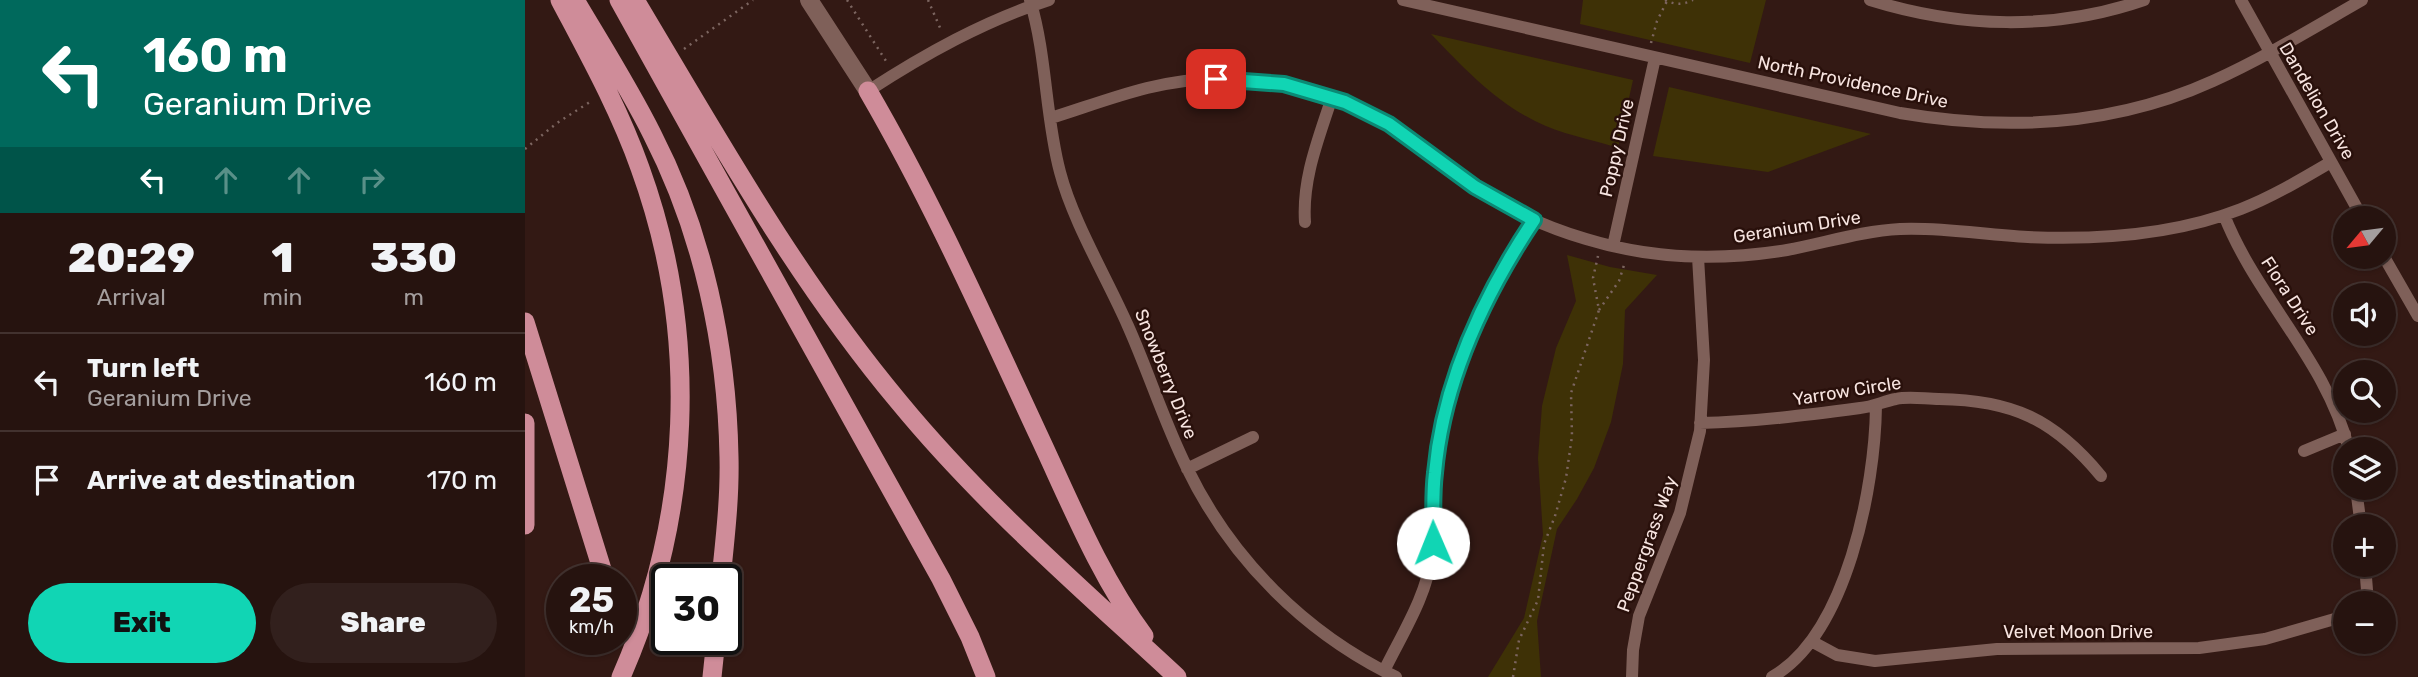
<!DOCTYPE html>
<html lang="en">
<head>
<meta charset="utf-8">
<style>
  :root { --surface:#26130f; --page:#32201d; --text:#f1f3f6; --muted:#a49e9e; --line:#42322f; --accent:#11d5b4 }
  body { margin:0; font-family:Rubik,sans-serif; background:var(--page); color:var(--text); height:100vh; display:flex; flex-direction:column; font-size:26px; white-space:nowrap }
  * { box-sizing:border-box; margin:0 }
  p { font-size:23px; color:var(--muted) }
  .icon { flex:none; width:38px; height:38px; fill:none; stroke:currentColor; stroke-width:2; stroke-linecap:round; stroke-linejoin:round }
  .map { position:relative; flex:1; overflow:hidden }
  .panel { display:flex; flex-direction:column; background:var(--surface); width:525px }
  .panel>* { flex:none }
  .banner { background:#00695c; color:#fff; overflow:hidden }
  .needle { width:46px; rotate:241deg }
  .fabs { position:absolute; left:1808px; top:206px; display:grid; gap:14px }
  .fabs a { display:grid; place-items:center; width:63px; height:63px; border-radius:50%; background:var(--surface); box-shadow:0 2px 5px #0004,0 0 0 2px var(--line); font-size:35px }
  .speed { position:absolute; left:21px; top:564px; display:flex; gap:14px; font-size:35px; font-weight:700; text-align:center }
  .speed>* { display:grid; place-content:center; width:91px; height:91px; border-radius:50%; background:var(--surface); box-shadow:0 2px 5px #0004,0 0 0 2px var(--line); line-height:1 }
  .speed small { font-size:18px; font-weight:400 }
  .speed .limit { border:4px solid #111; border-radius:10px; background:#fff; color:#111 }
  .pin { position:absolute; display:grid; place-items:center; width:60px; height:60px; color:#fff; margin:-30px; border-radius:14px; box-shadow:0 4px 10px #0006 }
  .me { position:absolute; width:77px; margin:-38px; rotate:359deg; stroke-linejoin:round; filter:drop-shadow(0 0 5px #0008) }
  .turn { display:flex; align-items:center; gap:24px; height:147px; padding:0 28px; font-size:32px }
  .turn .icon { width:91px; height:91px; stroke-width:2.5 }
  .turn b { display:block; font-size:49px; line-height:60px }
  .lanes { display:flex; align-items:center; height:66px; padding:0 28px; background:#0003; justify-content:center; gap:35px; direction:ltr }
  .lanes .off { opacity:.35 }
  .eta { display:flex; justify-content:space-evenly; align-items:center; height:119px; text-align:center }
  .eta b { font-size:42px; font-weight:800; line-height:49px }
  .action { display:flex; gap:14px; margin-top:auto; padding:14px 28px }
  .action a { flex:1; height:80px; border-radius:42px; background:var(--accent); color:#111; font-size:28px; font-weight:800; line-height:80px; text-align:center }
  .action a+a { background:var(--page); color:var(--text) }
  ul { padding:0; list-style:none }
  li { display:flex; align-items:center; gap:21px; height:98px; padding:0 28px; border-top:2px solid var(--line) }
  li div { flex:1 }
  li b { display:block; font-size:26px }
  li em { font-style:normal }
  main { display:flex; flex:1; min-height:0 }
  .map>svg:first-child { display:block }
</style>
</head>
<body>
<main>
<section class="panel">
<div class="banner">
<div class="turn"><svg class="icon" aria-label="left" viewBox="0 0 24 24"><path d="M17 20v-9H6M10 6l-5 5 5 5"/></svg><div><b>160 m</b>Geranium Drive</div></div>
<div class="lanes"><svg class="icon" aria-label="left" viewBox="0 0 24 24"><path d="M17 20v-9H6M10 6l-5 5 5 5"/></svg><svg class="icon off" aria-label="ahead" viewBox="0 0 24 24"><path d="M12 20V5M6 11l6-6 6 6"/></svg><svg class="icon off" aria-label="ahead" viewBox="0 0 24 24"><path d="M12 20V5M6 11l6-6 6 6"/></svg><svg class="icon off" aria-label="right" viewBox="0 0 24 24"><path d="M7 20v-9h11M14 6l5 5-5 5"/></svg></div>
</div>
<div class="eta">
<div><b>20:29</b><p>Arrival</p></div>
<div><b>1</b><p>min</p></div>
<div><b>330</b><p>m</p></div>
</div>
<ul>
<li><svg class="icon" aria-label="left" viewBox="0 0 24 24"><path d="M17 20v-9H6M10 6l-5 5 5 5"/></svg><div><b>Turn left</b><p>Geranium Drive</p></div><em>160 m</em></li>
<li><svg class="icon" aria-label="arrive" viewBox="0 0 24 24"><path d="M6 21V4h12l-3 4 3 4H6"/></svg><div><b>Arrive at destination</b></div><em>170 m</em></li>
</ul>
<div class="action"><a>Exit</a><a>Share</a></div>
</section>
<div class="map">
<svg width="1893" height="677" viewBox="0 0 1893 677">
  <rect width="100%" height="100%" fill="#331914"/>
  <!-- green -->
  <path fill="#3e3106" d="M1058,0H1241L1225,63L1055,24Z
    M906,34L1108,80L1093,148C1066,139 1035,134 1010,121C968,100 938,67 906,34Z
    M1144,87L1346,134L1243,172L1128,156Z
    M1042,255L1085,267L1132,275L1100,310L1098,364L1086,422L1069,468L1052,499L1032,529L1012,621L1016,677H963L999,618L1018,535L1013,458L1017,406L1031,348L1051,301Z"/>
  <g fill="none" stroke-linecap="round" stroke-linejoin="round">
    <!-- path -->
    <path stroke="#7c6560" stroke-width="2.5" stroke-dasharray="2 5" stroke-linecap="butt" d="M322,0L361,61
      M403,0L416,30
      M1140,0C1150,5 1158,5 1168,0
      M1126,43L1132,21L1142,1
      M159,49L228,0
      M0,149L32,123L68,100
      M1074,310L1094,281L1100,262
      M988,677L994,640L1013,600L1019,544L1030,516L1041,478L1047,436L1046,393L1074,310L1068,278L1073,256"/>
    <!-- minor -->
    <path stroke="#7f6059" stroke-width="12" d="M505,0C522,56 520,116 535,172C548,222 582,278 603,326C624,373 639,422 662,468C706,559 780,633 871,677
      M878,0L1375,113C1480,131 1589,126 1688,81C1739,58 1788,28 1837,0
      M1345,0C1435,28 1529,31 1619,0
      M1716,0L1838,219
      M343,91C400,54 459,21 524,0
      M526,118C558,108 590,96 622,88C711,66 805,84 881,135C900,148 916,163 934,177C972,204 1016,226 1061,239C1126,259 1195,261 1262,250C1300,243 1336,231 1375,229C1418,227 1460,235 1503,237C1573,240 1650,235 1716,209C1747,197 1777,179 1806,162
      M1699,215C1732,299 1802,361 1824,450
      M780,222C777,178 794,138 807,97
      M1088,246L1130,58
      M1858,255L1893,316
      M1175,423C1229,422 1282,415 1335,408C1348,407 1359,401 1371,399C1384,396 1400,399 1414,399C1487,400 1529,419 1576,476
      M1779,451L1820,434
      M662,469L728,437
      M1831,488L1836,527
      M1838,604L1842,590L1840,565
      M1286,641L1312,655L1350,661L1472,649L1674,648L1740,639L1820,616
      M859,671C877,634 902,596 907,554C912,519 907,484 913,448C928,365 963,290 1009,220
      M1107,677L1108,650L1114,616L1155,513L1175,431L1179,360L1173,257
      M1247,677C1322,634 1350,487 1351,406"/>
    <!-- secondary -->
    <path stroke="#7f6059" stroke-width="18" d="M284,0L343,91"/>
    <!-- trunk -->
    <path stroke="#cf8c99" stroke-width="19" d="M35,0C64,55 94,109 115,168C175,333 167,516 96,677
      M50,0C76,44 104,88 127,134C178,233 202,346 204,457C205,498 200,539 196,579
      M94,0L416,579L445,637L461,677
      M110,0C192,137 271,279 374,402C457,503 556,588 652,677
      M343,91C407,201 459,318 513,434C545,502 574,575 619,636
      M0,322L80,579
      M0,423V525
      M187,677L191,639"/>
  </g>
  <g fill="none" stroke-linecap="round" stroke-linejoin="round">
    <!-- route casing -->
    <g stroke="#0b8a75" stroke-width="18">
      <path id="route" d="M691,79L759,84L820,102L864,124L950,187L1009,220C959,295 918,382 910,473C907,496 909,519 908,543"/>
    </g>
    <!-- route -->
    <use href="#route" stroke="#11d5b4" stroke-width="12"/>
  </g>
  <g text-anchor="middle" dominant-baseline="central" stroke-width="5" stroke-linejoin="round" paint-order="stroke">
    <!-- street labels -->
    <g font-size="18" fill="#f7e4e0" stroke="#29100b">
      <text transform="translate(1328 82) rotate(12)">North Providence Drive</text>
      <text transform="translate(1792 101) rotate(60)">Dandelion Drive</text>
      <text transform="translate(1092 148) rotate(-77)">Poppy Drive</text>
      <text transform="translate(1272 227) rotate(-9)">Geranium Drive</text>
      <text transform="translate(1765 296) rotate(57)">Flora Drive</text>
      <text transform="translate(641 374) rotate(68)">Snowberry Drive</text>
      <text transform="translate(1322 391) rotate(-9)">Yarrow Circle</text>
      <text transform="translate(1122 544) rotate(-70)">Peppergrass Way</text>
      <text x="1553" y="632">Velvet Moon Drive</text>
    </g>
  </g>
</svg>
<div class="fabs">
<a><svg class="needle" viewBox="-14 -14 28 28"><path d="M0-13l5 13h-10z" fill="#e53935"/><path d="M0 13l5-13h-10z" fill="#a49e9e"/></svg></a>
<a><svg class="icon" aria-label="sound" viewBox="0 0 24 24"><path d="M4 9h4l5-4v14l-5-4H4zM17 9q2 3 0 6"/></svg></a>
<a><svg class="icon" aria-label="search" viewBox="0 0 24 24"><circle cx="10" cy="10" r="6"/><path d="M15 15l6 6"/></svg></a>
<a><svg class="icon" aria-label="layers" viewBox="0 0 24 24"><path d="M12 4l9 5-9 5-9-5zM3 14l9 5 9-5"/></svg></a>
<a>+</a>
<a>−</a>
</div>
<div class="speed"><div>25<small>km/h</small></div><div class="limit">30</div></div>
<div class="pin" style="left:691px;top:79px;background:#d93025"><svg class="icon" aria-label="arrive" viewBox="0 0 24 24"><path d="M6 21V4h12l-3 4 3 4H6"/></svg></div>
<svg class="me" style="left:908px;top:543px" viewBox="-20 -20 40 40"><circle r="19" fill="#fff"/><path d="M0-13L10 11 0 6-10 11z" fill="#11d5b4"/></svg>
</div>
</main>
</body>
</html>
